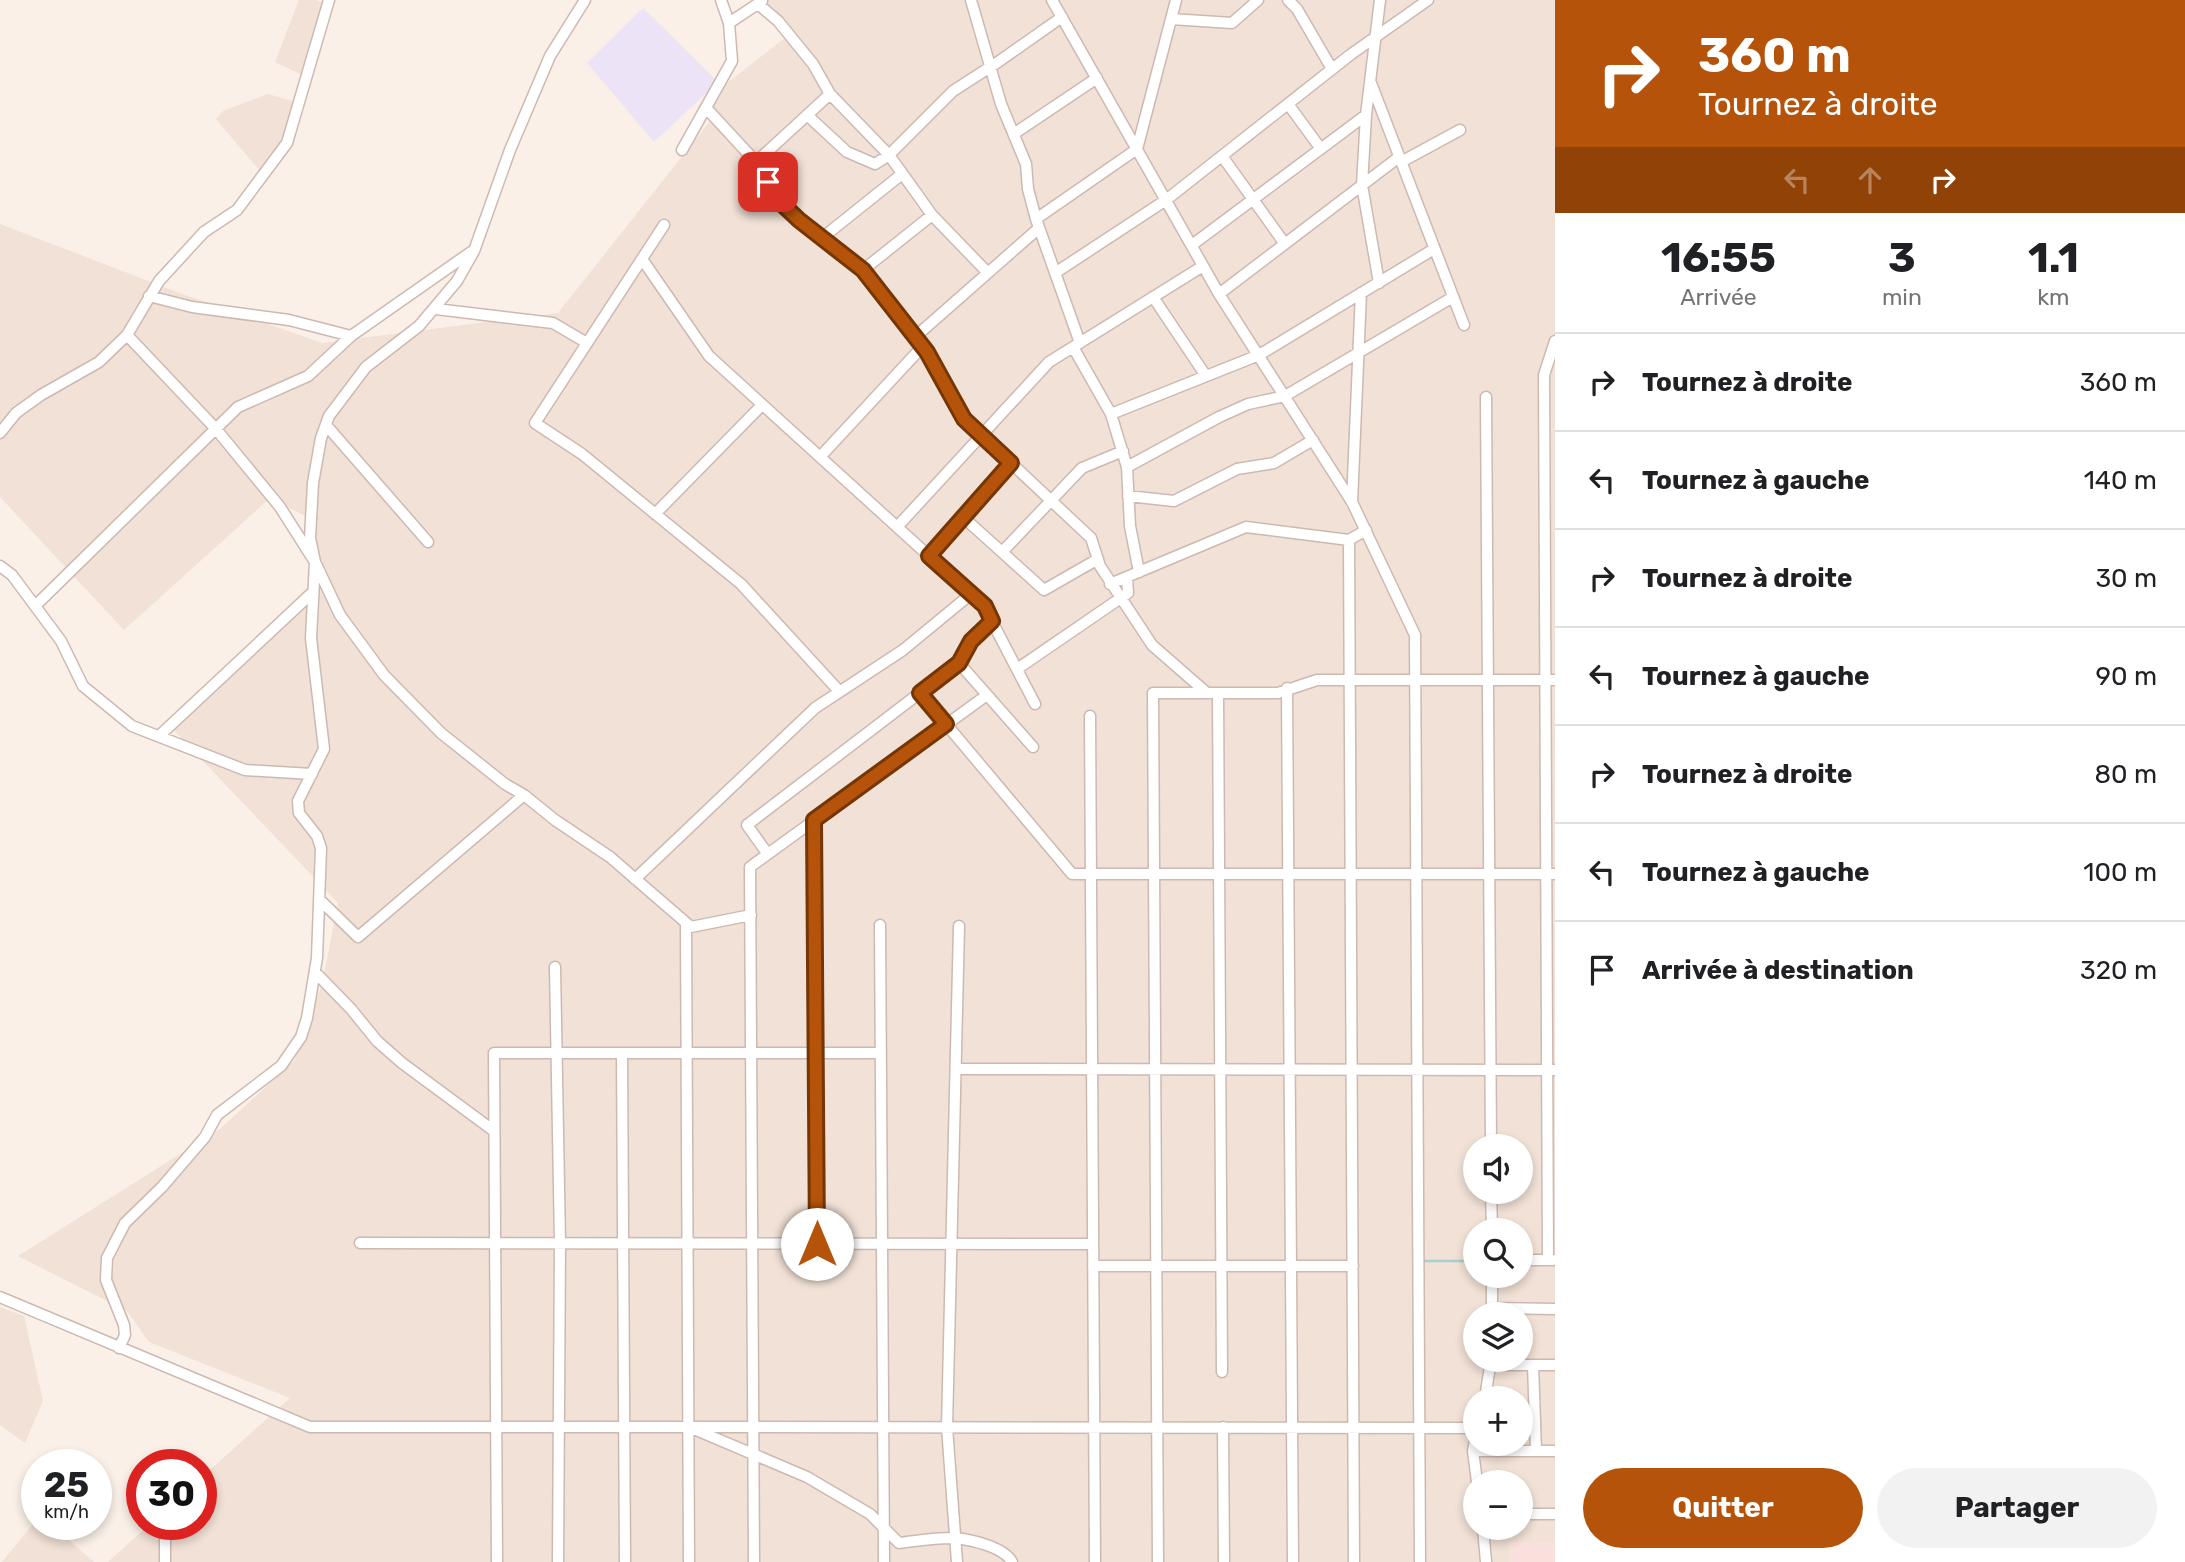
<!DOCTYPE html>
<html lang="fr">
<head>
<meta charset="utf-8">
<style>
  :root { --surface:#fff; --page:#f2f2f2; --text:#202124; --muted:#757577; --line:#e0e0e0; --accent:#b45309 }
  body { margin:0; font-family:Rubik,sans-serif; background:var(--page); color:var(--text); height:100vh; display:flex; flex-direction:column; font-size:26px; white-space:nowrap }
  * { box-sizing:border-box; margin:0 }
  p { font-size:23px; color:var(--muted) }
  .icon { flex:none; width:38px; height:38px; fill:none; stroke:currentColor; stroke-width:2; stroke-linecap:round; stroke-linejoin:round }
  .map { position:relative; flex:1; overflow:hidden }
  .panel { display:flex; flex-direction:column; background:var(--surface); width:630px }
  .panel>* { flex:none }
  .hud { background:#b45309; color:#fff; overflow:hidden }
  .buttons { position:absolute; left:1463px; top:1134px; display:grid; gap:14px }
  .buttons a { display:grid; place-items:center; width:70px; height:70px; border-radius:50%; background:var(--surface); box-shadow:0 4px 10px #0003; font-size:35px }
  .speed { position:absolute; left:21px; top:1449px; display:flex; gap:14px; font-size:35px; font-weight:700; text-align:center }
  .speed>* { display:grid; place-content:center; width:91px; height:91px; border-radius:50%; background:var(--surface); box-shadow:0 4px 10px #0003; line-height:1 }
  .speed small { font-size:18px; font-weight:400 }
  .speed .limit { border:10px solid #d22; background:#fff; color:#111 }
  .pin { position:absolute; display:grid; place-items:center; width:60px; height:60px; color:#fff; margin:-30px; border-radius:14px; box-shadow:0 4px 10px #0006 }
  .me { position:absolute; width:77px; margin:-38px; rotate:0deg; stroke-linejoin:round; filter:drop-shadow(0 0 5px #0008) }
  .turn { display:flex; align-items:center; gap:24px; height:147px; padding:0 28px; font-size:32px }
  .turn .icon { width:91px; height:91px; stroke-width:2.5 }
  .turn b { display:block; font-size:49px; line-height:60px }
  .lanes { display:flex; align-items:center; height:66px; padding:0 28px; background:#0003; justify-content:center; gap:35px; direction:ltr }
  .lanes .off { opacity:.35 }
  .eta { display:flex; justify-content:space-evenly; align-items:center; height:119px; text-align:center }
  .eta b { font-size:42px; font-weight:700; line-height:49px }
  .cta { display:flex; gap:14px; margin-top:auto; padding:14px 28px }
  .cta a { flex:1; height:80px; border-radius:42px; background:var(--accent); color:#fff; font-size:28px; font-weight:700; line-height:80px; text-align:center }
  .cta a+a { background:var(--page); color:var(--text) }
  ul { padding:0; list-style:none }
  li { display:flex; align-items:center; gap:21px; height:98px; padding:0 28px; border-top:2px solid var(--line) }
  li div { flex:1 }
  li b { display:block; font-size:26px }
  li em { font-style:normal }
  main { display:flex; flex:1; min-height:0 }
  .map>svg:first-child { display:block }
</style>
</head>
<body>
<main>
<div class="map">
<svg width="1555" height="1562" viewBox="0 0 1555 1562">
  <rect width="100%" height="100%" fill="#faf0e7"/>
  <!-- residential -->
  <path fill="#f1e1d6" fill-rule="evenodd" d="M299,0H316L326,4L304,76L275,62Z
    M755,0H1555V1562H108L150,1524H201V1478L290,1398L149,1342L127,1311L18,1256L220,1129L295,1060L323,980L338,903L167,723L312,583L309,518L270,498L124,630L0,497V224L177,292L322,343L558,313L710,121L698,106L790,34ZM1475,1146H1521V1192H1475ZM1475,1230H1521V1276H1475ZM1475,1314H1521V1360H1475ZM1475,1398H1521V1444H1475ZM1475,1482H1521V1528H1475Z
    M268,94L292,101L301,109L266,178L216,119L223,111Z
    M0,1307L24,1316L43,1401L25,1443L0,1425Z
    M37,1519V1524H50L94,1562H2Z"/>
  <!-- commercial -->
  <path fill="#f9e0dc" d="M1509,1542H1555V1562H1509Z"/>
  <!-- education -->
  <path fill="#ede3f6" d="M643,8L718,82L654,142L587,63Z"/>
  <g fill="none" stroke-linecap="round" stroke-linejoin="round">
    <!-- stream -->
    <path stroke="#a4d2d2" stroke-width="2.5" d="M1423,1261H1475"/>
    <!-- minor casing -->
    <g stroke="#cdb9b1" stroke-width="13">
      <path id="minor" d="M971,0L1001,104L1026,164L1028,189L1036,219L1080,343
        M1052,0L1219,294L1352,502L1415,635L1420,1562
        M1288,0L1297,9L1332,69
        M758,4L778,21L813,64L830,94L889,155L932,215L988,273
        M1171,19L1232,23L1258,0
        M729,23L762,1
        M1371,83L1464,325
        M1288,104L1321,149
        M707,109L756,162L780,202L798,220L863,270L927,352L964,419L1091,538L1100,566L1152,645L1207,693
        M807,115L847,152L875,164L889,155L953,91L998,62L1062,17
        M1015,133L1097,78
        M682,150L732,61L729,23L721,0
        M1222,156L1285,244
        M756,162L830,94
        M1401,162L1460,130
        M1036,219L1137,149L1176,0
        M664,225L535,423L582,454L741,584L839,691
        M822,238L902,174
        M1192,245L1366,115
        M642,259L709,356L984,606L1035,704
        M863,270L932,215
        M1055,273L1166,200L1350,55L1428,0
        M1379,283L1362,185L1366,115L1380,0
        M1219,294L1399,157
        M149,296L192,307L289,320L351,336
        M1153,297L1206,376
        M436,309L553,323L587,343
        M127,335L216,429L280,507L315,562L340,615L384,675L441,733L505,784L524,795L555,820L610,857L691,927L751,915
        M915,337L1039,228
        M1073,347L1111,414L1127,467L1130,526L1139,572
        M1486,397L1491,1146
        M1111,414L1259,355L1434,249
        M326,425L428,542
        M0,433L16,413L41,395L99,362L127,335L159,281L204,232L237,210L287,143L329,0
        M820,457L922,347
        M1127,467L1219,417L1248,404L1285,396L1453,297
        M1128,496L1174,501L1237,469L1274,463L1313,440
        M1352,502L1361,293
        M655,514L762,405
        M963,517L1044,590L1098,559
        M897,527L1049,362L1203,266
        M1349,540L1354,1562
        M1002,552L1082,468L1123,451
        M929,556L1011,463
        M0,566L12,575L61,641L83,686L132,726L245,770L312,774
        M1110,584L1246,527L1349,540L1366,530
        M35,606L238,407L308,376L351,336L471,252
        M959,663L1033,747
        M1017,669L1128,593L1127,577
        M1287,688L1293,1562
        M920,693L1072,874H1555
        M1218,693L1222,1372
        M1090,716L1095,1562
        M159,736L313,592
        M814,820L817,1244
        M767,853L747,825L959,663L971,641L992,621
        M635,879L815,708L903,650L971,594
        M320,900L358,937L524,795
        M686,923L689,1562
        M880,925L884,1562
        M555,967L560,1243L558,1562
        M315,972L351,1009L377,1041L402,1063L494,1131
        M622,1053L625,1562
        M956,1069L1555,1070
        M1491,1192L1492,1230
        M360,1243L1093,1244
        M1521,1260H1553
        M1548,1260L1544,375L1555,341
        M1093,1266H1353
        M0,1297L310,1427H689L807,1477L870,1514L899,1543C917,1541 937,1537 956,1538C972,1540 1004,1547 1012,1562
        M1492,1308L1555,1309
        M1492,1314V1276
        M119,1348L125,1335L124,1325L106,1280L107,1258L125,1223L162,1187L205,1137L217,1115L281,1066L301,1037L307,1018L317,958L321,848L317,836L299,813L298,801L324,749L311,638L315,562L310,538L313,483L321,438L329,416L366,367L419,326L457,281L474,251L510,150L550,56L585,0
        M1491,1365H1555
        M1533,1365L1536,1451
        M1485,1398L1491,1360
        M695,1427L1475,1428
        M1223,1427L1224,1562
        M1475,1441L1473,1451L1477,1482
        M1473,1451H1555
        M1521,1514H1555
        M165,1524V1562
        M1483,1528L1486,1562
        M497,1562L494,1053H881
        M754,1562L750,867L987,695
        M957,1562L947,1427L959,926
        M1158,1562L1153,693H1278L1317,680H1555"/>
    </g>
    <!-- minor -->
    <use href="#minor" stroke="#fff" stroke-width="10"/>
  </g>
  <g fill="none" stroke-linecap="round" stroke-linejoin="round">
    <!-- route casing -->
    <g stroke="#753606" stroke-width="18">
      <path id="route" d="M768,182L780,202L799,220L863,270L927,352L964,419L1011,463L929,556L985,606L992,621L971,641L959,663L920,693L946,724L814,820L817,1244"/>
    </g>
    <!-- route -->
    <use href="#route" stroke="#b45309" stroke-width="12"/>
  </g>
</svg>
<div class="buttons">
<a><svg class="icon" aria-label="sound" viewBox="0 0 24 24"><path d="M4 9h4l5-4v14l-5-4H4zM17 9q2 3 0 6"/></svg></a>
<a><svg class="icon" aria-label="search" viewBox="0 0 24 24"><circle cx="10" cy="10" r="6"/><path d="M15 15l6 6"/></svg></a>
<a><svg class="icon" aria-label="layers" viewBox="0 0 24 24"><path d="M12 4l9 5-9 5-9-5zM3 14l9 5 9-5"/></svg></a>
<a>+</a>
<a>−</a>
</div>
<div class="speed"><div>25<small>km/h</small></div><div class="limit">30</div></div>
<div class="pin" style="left:768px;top:182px;background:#d93025"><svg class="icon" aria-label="arrive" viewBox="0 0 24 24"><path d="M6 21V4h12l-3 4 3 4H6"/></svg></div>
<svg class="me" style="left:817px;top:1244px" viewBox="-20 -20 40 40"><circle r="19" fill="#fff"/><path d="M0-13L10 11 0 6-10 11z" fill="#b45309"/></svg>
</div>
<section class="panel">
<div class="hud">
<div class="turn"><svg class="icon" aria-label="right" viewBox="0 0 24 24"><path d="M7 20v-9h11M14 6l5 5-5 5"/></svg><div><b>360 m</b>Tournez à droite</div></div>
<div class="lanes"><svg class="icon off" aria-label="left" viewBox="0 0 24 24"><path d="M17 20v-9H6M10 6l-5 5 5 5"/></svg><svg class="icon off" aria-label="ahead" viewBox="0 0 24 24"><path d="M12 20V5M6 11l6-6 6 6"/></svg><svg class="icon" aria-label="right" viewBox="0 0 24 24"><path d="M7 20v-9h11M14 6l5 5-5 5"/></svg></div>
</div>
<div class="eta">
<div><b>16:55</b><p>Arrivée</p></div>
<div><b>3</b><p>min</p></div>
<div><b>1.1</b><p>km</p></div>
</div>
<ul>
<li><svg class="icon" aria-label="right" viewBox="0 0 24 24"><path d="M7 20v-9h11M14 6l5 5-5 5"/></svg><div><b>Tournez à droite</b></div><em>360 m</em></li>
<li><svg class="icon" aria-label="left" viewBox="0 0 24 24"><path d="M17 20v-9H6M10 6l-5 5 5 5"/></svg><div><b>Tournez à gauche</b></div><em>140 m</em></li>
<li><svg class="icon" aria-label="right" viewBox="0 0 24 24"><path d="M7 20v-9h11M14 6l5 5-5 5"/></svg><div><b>Tournez à droite</b></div><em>30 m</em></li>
<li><svg class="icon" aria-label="left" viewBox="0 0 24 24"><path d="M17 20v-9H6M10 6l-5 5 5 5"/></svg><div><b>Tournez à gauche</b></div><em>90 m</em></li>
<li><svg class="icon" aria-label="right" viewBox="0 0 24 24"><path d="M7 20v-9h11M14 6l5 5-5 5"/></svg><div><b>Tournez à droite</b></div><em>80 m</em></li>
<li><svg class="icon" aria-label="left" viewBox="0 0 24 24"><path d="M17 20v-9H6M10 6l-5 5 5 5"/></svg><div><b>Tournez à gauche</b></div><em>100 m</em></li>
<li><svg class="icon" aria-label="arrive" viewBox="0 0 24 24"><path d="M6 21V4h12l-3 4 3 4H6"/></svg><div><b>Arrivée à destination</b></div><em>320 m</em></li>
</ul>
<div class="cta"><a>Quitter</a><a>Partager</a></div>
</section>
</main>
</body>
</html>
